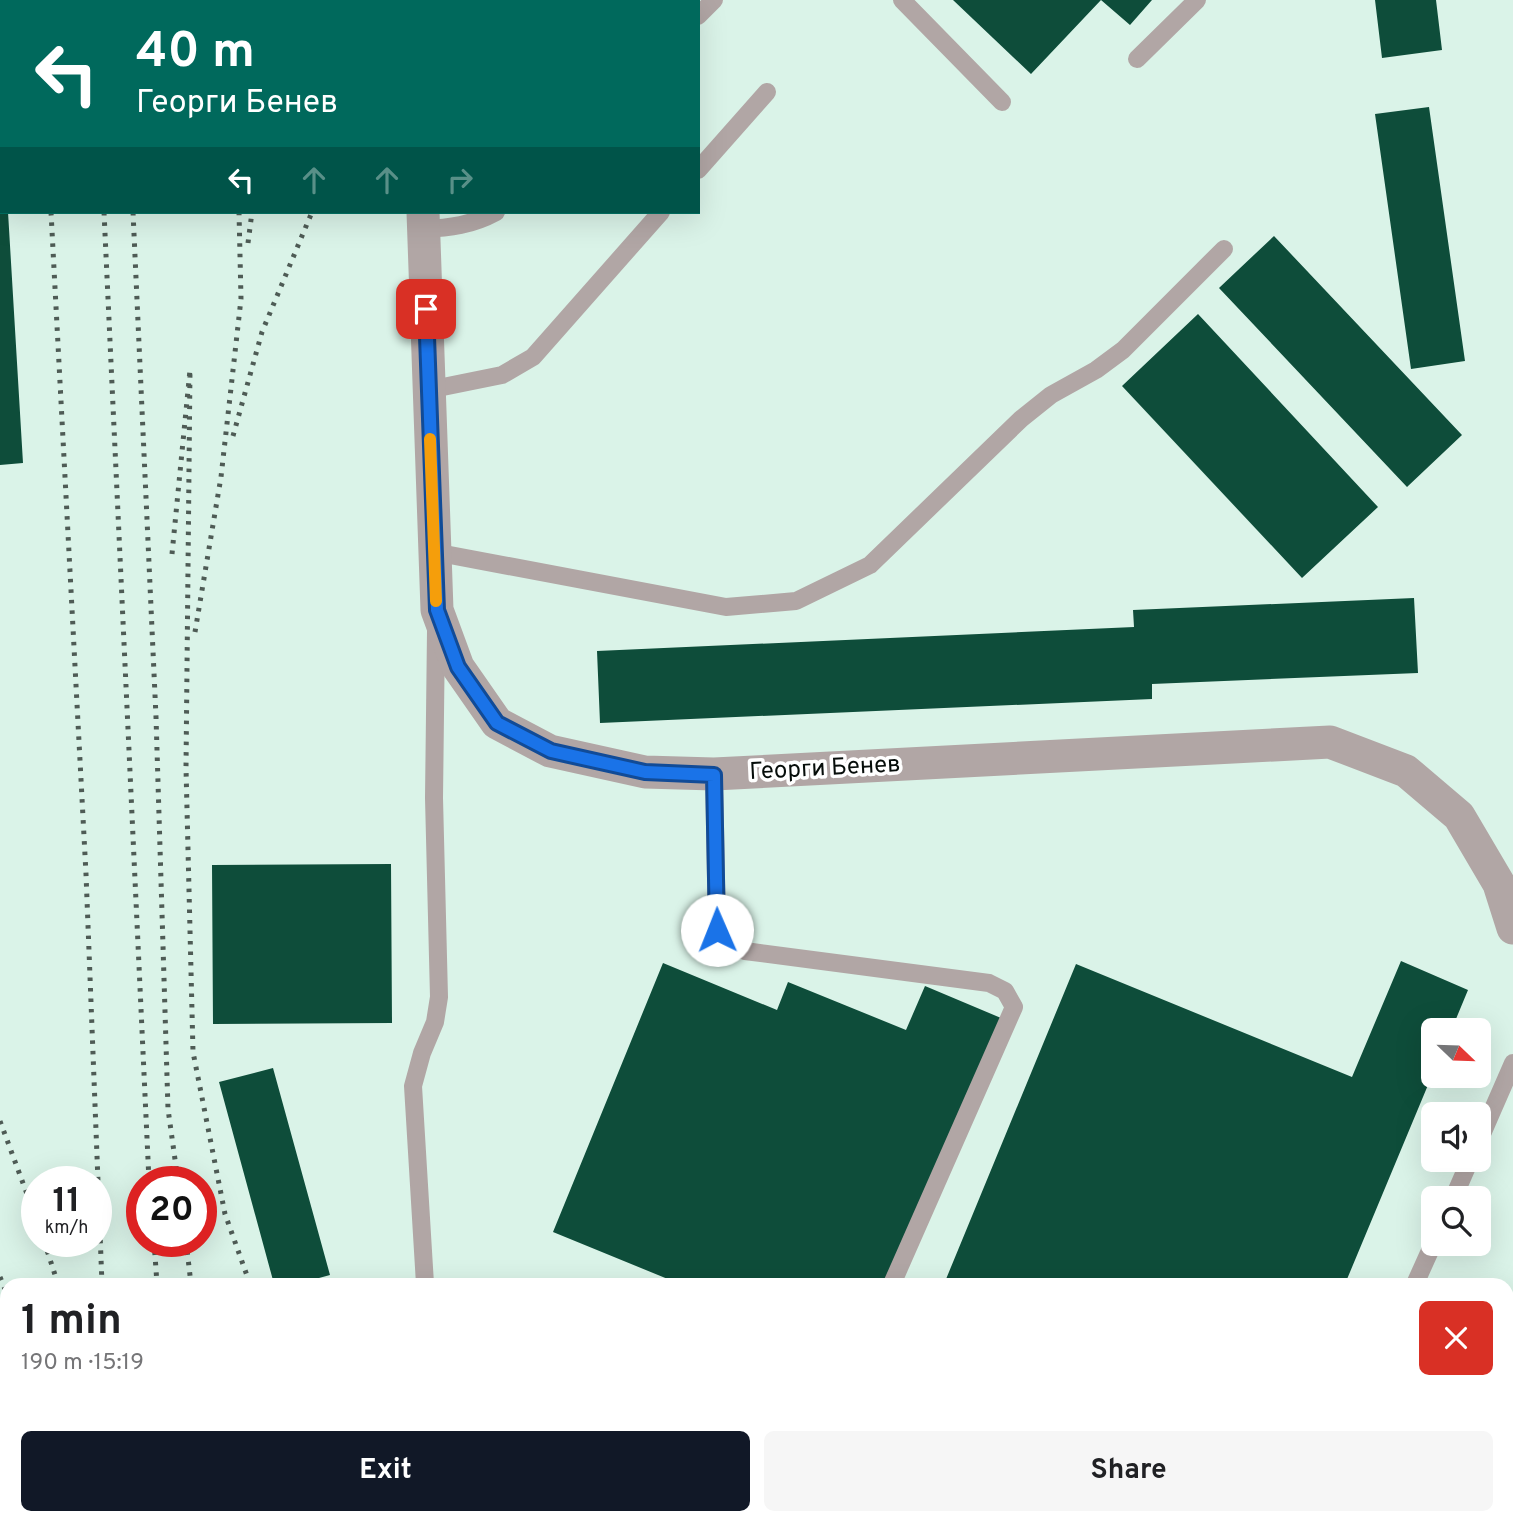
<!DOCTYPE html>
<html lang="en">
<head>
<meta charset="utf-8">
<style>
  :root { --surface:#fff; --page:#f6f6f6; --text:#202124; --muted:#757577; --accent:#111827 }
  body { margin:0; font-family:Overpass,sans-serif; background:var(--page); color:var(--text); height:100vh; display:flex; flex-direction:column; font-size:26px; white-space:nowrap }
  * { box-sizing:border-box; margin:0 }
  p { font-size:23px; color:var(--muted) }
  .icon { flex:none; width:38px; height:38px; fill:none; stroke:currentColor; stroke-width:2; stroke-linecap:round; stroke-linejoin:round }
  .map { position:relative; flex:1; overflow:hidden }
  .panel { position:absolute; left:0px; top:1278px; width:1514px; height:247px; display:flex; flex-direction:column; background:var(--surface); border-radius:21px 21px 0 0; box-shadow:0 7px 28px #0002 }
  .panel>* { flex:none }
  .guide { position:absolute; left:0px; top:0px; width:700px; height:214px; box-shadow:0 7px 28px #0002; background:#00695c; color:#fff; overflow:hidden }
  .needle { width:46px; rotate:113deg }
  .tools { position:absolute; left:1421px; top:1018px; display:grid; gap:14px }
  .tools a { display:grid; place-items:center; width:70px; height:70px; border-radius:10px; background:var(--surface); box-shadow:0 7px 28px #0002; font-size:35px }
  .speed { position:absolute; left:21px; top:1166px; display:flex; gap:14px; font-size:35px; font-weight:700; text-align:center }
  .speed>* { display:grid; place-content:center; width:91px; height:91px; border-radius:50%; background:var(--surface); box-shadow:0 7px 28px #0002; line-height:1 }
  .speed small { font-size:18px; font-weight:400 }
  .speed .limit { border:10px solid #d22; background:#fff; color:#111 }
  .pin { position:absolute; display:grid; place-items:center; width:60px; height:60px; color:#fff; margin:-30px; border-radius:14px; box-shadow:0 4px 10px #0006 }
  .me { position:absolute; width:77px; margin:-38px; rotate:359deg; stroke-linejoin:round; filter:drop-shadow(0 0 5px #0008) }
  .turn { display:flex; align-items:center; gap:24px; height:147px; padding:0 21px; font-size:32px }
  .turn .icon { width:91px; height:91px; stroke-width:2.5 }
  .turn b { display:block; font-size:49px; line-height:60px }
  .lanes { display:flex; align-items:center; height:66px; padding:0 21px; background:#0003; justify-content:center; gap:35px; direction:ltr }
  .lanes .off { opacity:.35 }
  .round { display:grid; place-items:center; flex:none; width:74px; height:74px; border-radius:10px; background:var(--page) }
  .head { display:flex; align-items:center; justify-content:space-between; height:119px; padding:0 21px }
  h1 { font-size:42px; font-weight:700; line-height:52px }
  .action { display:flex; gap:14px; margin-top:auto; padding:14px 21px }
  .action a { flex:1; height:80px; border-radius:10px; background:var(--accent); color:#fff; font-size:28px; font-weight:700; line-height:80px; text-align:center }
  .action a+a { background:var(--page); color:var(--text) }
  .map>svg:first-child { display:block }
</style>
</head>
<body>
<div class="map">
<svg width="1513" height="1524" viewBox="0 0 1513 1524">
  <rect width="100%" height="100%" fill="#daf3e8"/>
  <!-- building -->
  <path fill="#0e4d3a" d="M953,0H1101L1031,74Z
    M1101,0H1152L1130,25Z
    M1375,0H1436L1442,50L1382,58Z
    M1429,107L1465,361L1411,369L1375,114Z
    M0,212H8L23,463L0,465Z
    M1274,236L1462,435L1407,487L1219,288Z
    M1198,314L1378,507L1302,578L1122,386Z
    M1414,598L1418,673L1152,684V699L600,723L597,651L1134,627L1133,610Z
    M391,864L392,1023L213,1024L212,865Z
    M1401,961L1468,990L1451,1031H1433V1073L1345,1284H944L1076,964L1352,1077Z
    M663,963L777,1010L788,982L906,1030L925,986L1001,1018L889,1284H680L553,1232Z
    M273,1068L330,1275L297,1284H274L219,1082Z
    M584,1517H832L839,1520L837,1524H600Z"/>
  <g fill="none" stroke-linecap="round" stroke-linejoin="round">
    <!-- lane -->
    <path stroke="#b1a6a5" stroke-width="18" d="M902,0L1002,102
      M563,2L565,0
      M698,16L714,0
      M1137,59L1197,0
      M698,170L767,92
      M423,229C450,228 472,225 496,212
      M428,390L502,375L533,357L661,212
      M434,552L726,607L796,601L870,565L1021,419L1051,395L1096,370L1123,350L1224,249
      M714,774L717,930L728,944L745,951L989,983L1005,991L1014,1007L892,1284
      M1479,1141L1513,1063
      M1453,1199L1470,1160
      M425,1284L413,1086L422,1053L435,1022L439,997L434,798L436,631
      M1415,1284L1433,1244
      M438,1517V1524
      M1131,1517L1143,1523
      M1340,1517L1343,1524"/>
    <!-- street -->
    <path stroke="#b1a6a5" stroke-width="33" d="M416,0V2
      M423,212L437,610L458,667L497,723L550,751L645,772L714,774L1330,742L1406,771L1459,816L1499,884L1513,928"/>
    <!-- rail -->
    <path stroke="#4e5b55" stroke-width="5" stroke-dasharray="3.5 7" stroke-linecap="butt" d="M41,0V2
      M95,0V2
      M125,0V2
      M236,0V2
      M259,0V2
      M196,2V0
      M423,2L424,0
      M51,212L86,874L102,1284
      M104,212L149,1181
      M133,212L156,717L168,1109L178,1181
      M248,243L252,212
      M233,436L262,332L312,212
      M172,554L190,370L186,768L193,1052L225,1214L250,1284
      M195,632L221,477L241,299L239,212
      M0,1121L37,1221
      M44,1241L58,1284
      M154,1241L157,1284
      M186,1241L191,1284
      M0,1277L7,1294
      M0,1331L7,1348
      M71,1517L72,1524
      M85,1517V1524
      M110,1517L111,1524
      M134,1517V1524
      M210,1517L213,1524
      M279,1517L282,1524
      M340,1517L343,1524
      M371,1517L377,1524"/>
  </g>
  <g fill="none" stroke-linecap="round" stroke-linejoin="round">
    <!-- route casing -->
    <g stroke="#114b97" stroke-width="18">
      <path id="route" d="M426,309L437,610L458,667L497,723L551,751L645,772L714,775L717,930"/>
    </g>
    <!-- route -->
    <use href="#route" stroke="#1a73e8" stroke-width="12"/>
    <!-- slow -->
    <path stroke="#f59e0b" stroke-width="12" d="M430,439L436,601"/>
  </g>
  <g text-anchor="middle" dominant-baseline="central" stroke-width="7" stroke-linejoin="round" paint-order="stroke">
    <!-- street labels -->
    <g font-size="24" fill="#060d0a" stroke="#fff">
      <text transform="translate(825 769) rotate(-3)">Георги Бенев</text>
    </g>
  </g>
</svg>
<div class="tools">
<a><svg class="needle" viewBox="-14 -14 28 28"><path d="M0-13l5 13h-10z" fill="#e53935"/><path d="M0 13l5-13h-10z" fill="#757577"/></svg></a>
<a><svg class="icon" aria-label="sound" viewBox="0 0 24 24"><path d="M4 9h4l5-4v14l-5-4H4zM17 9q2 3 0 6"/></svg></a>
<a><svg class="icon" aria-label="search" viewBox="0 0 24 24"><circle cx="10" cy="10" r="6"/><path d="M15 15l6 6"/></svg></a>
</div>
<div class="speed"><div>11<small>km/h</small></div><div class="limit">20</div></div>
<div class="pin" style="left:426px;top:309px;background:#d93025"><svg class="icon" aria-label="arrive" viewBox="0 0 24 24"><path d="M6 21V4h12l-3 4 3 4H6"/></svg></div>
<svg class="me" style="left:717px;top:930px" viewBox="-20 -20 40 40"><circle r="19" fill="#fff"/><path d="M0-13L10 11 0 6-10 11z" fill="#1a73e8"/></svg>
<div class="guide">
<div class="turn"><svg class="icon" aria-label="left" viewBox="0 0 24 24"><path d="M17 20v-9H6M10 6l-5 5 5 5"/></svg><div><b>40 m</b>Георги Бенев</div></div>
<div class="lanes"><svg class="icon" aria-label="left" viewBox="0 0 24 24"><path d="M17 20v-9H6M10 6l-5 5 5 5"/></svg><svg class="icon off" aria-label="ahead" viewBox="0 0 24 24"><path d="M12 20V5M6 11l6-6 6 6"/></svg><svg class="icon off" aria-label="ahead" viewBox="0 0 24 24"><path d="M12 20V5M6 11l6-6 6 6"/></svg><svg class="icon off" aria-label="right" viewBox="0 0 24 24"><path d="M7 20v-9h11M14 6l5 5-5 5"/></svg></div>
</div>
<section class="panel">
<div class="head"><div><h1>1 min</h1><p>190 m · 15:19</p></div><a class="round" style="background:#d93025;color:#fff"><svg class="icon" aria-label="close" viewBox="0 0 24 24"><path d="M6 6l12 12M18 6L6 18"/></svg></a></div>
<div class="action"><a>Exit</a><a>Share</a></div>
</section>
</div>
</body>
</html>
